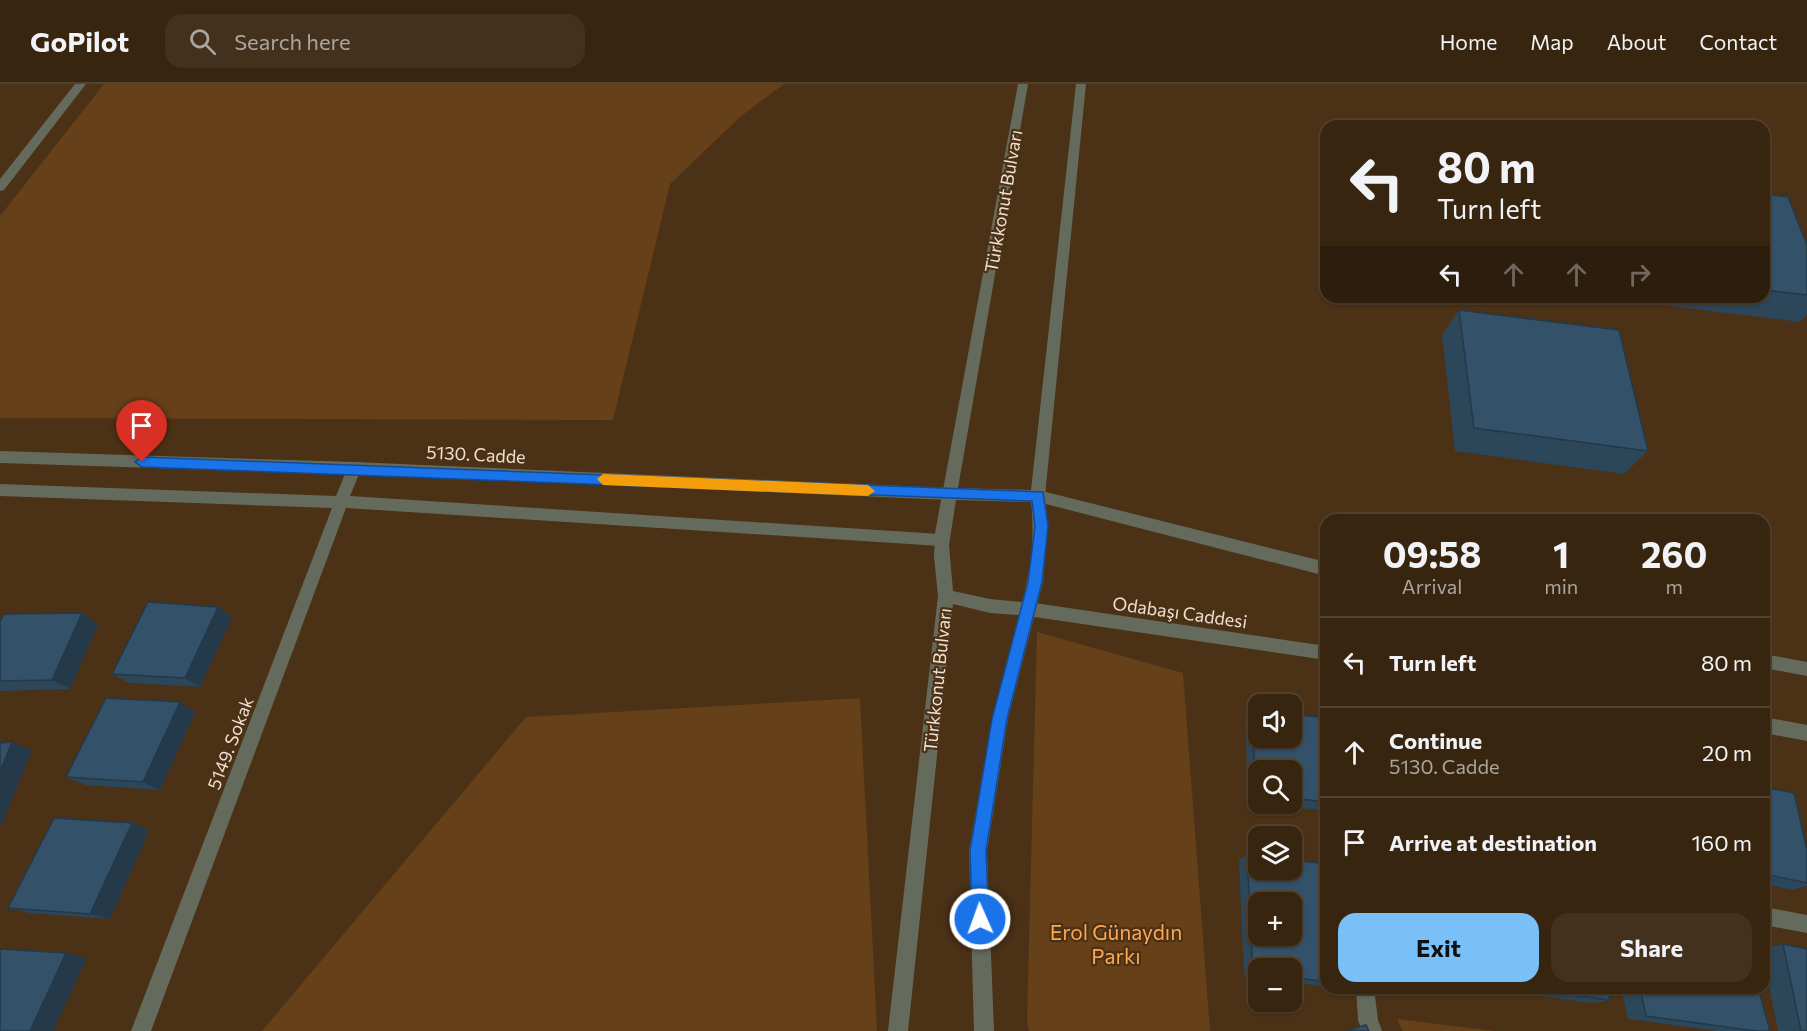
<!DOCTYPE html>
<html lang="en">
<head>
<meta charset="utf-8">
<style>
  :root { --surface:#382510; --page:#43311e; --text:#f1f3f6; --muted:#aba59f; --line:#524230; --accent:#79bff8 }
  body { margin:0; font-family:Commissioner,sans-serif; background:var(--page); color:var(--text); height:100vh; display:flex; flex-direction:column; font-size:22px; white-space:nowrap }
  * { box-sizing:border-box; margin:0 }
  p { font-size:20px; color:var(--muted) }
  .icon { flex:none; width:33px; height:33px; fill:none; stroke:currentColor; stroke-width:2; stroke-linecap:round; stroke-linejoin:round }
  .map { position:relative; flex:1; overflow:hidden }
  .panel { position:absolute; left:1320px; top:430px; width:450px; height:480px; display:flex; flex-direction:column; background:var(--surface); border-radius:18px; box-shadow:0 2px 4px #0004,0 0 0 2px var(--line) }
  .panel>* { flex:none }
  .top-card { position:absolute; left:1320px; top:36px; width:450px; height:183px; border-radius:18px; box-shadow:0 2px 4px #0004,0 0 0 2px var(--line); background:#382510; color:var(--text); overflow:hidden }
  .tools { position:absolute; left:1248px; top:610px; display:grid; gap:12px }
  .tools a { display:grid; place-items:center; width:54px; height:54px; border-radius:12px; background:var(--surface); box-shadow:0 2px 4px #0004,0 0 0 2px var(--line); font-size:30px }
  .pin { position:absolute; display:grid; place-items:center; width:51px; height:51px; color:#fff; margin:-62px -26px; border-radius:50% 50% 50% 0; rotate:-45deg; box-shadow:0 0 6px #0007 }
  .pin .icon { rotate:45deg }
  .me { position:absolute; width:66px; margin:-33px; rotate:358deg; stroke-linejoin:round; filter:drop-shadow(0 0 4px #0008) }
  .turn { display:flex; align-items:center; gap:21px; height:126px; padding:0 18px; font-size:27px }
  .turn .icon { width:78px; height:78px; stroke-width:2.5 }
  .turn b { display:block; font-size:42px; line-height:51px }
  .lanes { display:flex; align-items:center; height:57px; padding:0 18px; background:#0003; justify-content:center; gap:30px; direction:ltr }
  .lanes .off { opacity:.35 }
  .eta { display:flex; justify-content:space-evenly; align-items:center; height:102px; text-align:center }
  .eta b { font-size:36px; font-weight:700; line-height:42px }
  .button { display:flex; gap:12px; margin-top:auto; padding:12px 18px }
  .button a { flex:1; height:69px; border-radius:18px; background:var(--accent); color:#111; font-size:24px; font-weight:700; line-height:69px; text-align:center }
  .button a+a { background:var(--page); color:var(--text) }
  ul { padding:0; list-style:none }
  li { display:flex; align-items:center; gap:18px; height:90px; padding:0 18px; border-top:2px solid var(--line) }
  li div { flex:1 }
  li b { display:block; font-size:22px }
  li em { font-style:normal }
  header { display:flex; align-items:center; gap:36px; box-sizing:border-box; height:84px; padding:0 30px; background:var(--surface); border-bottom:2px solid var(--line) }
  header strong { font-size:28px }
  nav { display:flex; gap:33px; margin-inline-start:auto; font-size:21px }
  .search { width:420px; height:54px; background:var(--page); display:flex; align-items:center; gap:15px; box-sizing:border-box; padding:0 21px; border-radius:18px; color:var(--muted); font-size:22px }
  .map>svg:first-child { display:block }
</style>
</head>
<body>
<header>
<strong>GoPilot</strong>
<div class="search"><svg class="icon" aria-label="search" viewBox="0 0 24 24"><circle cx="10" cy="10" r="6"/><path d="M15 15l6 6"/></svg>Search here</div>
<nav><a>Home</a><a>Map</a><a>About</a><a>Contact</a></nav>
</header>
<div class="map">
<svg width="1807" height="947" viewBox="0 0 1807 947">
  <rect width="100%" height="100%" fill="#4b3116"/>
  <!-- green -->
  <path fill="#664018" d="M104,0H784L741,32L670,100L613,336L0,334V132Z
    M1037,548L1183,589L1210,947H1029L1027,936Z
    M860,614L877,947H262L526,633Z
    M1397,935L1494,947H1403Z"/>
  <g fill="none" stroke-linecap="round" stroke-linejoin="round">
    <!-- minor -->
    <path fill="#656b5c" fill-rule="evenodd" d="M75,0H86L4,106L0,107V95Z
      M0,367L354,378L950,404L955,406L957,410L955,414L950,416L359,390L350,412L940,450L945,452L947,456L945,460L940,462L346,424L151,947H131L332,424L0,412V400L336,412L345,390L0,379Z
      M1038,406L1326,478V492L1038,418L1033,416L1031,412L1033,408Z
      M1028,518L1326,562V576L1028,532L1023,530L1020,525L1023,520Z
      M1764,570L1807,578V592L1764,584Z
      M1764,633L1807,641V657L1764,649Z
      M1764,823L1807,831V849L1764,841Z
      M1356,904H1374L1378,936L1382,947H1362L1358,936Z"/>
    <!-- tertiary -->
    <path fill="#656b5c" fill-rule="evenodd" d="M1018,0H1028L958,404L1031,406L1076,0H1086L1045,412L1048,442L1043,498L1008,635L987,767L994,947H974L969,767L992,635L1019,531L990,529L953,520L908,947H888L938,512L934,473L935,449ZM956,416L1031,418C1035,451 1031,485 1022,518L990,515L953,507L949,461Z"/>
  </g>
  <!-- wall -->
  <path fill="#2c465a" d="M1764,110L1807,161V231L1800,238L1645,219L1643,213H1764Z
    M1459,226L1648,367L1624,390L1455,367L1442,251Z
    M218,523L232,533L200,603L129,599L112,590Z
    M82,529L98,540L70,605L0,607V538Z
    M1252,625L1326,634V727L1272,720H1292V687H1258V718L1248,717L1245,634Z
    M195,628L160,706L85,701L66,693Z
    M1764,703L1807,766V802L1793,806L1764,800Z
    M132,739L149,746L110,835L30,829L8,824Z
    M1247,770L1326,780V903L1292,898V885H1258V894L1244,892L1239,776Z
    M1783,860L1807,947H1778L1764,877V864Z
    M1483,904H1607L1610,916L1592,919Z
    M1621,904H1758L1770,947H1717L1628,935Z"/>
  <!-- shaded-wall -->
  <path fill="#24394a" d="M218,523L232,533L200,603L185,594Z
    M82,529L98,540L70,605L52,596Z
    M180,618L195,628L160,706L143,698Z
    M12,658L32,666L1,742L0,741V688Z
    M132,739L149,746L110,835L90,830Z
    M66,869L87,874L53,947H30Z"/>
  <!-- building -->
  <path fill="#335169" stroke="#24394a" stroke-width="1.5" fill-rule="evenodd" d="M1764,110L1788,113L1807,161V211L1764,206Z
    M1459,226L1619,246L1648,367L1474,344Z
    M148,518L218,523L185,594L112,590Z
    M82,529L52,596L0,597V538L4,530Z
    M106,614L180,618L143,698L66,693Z
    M1252,625L1258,626V654H1292V630L1326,634V718L1292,714V687H1258V710H1256Z
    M12,658L0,688V659Z
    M1764,703L1794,709L1807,766V799L1764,790Z
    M54,734L132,739L90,830L8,824Z
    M1247,770L1258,771V786H1292V776L1326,780V898L1292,893V885H1258V889L1253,888ZM1258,819H1292V852H1258Z
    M1783,860L1807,865V947H1801Z
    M0,865L66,869L30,947H0Z
    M1523,904H1607L1610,916Z
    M1640,904H1758L1770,947H1756L1646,932Z
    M1366,941L1369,947H1346Z"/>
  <!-- route -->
  <path fill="#1a73e8" stroke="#114b97" stroke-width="1.5" d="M142,373L1043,408L1048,442L1042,498L1007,635L986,767L989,835L986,840L980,843L974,840L972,835L970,767L992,635L1028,498L1035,442L1032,417L142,383L135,378Z"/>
  <!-- slow -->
  <path fill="#f59e0b" d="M603,390L868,401L875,407L868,412L603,401L597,395Z"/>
  <g text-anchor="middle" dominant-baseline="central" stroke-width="4.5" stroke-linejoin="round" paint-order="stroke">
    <!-- street labels -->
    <g font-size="18" fill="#f0dfd0" stroke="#4b3116">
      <text transform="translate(1003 117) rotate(-80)">Türkkonut Bulvarı</text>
      <text transform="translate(476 370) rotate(3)">5130. Cadde</text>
      <text transform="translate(1180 528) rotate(8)">Odabaşı Caddesi</text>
      <text transform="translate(937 596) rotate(-84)">Türkkonut Bulvarı</text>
      <text transform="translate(230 659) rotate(-69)">5149. Sokak</text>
    </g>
    <!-- near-park labels -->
    <g font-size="21" fill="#ffa84e" stroke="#4b3116">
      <text x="1116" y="847">Erol Günaydın<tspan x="1116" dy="24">Parkı</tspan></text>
    </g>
  </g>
</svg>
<div class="tools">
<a><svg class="icon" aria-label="sound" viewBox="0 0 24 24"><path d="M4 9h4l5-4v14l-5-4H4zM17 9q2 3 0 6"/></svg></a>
<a><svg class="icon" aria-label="search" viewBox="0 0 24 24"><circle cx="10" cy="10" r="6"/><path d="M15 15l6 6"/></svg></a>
<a><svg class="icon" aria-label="layers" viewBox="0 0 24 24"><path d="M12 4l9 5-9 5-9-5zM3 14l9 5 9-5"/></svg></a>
<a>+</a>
<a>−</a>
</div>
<div class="pin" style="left:142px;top:378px;background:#d93025"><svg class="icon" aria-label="arrive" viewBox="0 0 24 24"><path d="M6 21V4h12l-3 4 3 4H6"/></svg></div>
<svg class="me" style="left:980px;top:835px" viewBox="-20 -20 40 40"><circle r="17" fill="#1a73e8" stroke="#fff" stroke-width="3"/><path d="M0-11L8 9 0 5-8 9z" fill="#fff"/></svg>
<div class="top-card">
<div class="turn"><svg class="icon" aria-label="left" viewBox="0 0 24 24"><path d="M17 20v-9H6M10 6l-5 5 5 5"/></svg><div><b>80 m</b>Turn left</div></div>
<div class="lanes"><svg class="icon" aria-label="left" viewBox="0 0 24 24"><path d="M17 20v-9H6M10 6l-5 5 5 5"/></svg><svg class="icon off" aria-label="ahead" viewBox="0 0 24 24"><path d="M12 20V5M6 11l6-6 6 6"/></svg><svg class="icon off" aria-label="ahead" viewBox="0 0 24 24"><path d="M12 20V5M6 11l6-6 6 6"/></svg><svg class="icon off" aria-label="right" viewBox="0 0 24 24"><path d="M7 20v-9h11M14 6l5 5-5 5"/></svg></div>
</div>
<section class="panel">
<div class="eta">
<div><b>09:58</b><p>Arrival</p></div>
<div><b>1</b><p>min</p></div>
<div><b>260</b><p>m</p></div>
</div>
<ul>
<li><svg class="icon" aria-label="left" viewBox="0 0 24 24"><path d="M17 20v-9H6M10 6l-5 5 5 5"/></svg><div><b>Turn left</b></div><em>80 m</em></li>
<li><svg class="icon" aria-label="ahead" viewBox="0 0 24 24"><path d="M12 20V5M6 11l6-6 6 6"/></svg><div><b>Continue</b><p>5130. Cadde</p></div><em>20 m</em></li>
<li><svg class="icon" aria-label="arrive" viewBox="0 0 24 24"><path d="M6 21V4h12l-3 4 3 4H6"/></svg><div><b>Arrive at destination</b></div><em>160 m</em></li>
</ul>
<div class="button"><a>Exit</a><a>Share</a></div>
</section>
</div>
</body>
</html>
